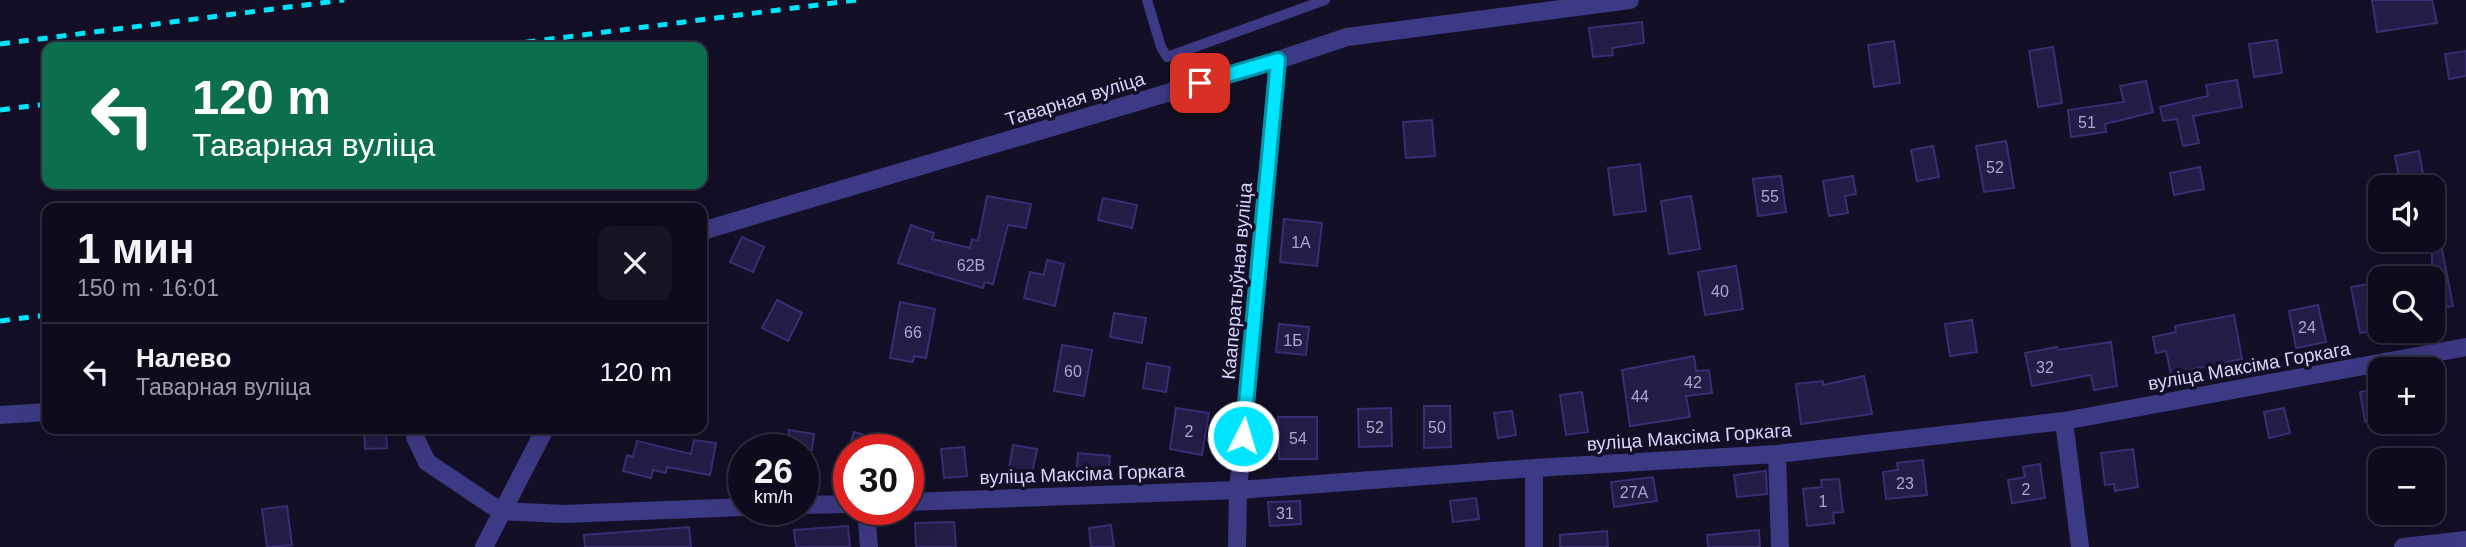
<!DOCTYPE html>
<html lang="ru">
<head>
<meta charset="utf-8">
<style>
  :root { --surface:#0e0b1c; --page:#171425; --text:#f1f3f6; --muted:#9b9ba3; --line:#2e2b3b }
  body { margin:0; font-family:Helvetica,sans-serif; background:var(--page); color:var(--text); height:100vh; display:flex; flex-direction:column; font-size:26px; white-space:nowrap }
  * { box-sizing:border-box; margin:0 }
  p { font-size:23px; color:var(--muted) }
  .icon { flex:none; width:38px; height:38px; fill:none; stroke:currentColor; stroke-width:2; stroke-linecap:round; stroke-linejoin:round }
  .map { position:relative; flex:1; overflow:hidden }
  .panel { position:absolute; left:42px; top:203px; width:665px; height:231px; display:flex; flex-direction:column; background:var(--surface); border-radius:14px; box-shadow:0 7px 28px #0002,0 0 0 2px var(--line) }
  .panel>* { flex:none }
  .hud { position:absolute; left:42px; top:42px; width:665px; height:147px; border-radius:14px; box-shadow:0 7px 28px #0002,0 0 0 2px var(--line); background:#0b6e4f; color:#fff; overflow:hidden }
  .tools { position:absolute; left:2368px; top:175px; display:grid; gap:14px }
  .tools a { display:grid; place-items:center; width:77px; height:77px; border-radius:14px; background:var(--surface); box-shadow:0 7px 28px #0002,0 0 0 2px var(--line); font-size:35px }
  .speed { position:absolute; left:728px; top:434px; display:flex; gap:14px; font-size:35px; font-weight:700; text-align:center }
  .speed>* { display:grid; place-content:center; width:91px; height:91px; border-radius:50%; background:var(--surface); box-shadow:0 7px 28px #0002,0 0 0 2px var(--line); line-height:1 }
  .speed small { font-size:18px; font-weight:400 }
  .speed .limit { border:10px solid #d22; background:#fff; color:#111 }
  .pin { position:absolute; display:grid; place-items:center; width:60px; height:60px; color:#fff; margin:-30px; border-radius:14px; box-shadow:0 4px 10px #0006 }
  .me { position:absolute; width:77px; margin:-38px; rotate:5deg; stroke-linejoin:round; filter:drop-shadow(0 0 5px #0008) }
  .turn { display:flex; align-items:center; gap:24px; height:147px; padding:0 35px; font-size:32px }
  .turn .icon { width:91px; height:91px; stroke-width:2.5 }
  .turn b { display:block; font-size:49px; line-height:60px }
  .round { display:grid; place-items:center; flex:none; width:74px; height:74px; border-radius:14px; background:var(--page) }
  .overview { display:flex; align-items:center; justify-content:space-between; height:119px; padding:0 35px }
  h1 { font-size:42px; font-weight:700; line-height:52px }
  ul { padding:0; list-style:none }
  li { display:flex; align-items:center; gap:21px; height:98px; padding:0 35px; border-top:2px solid var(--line) }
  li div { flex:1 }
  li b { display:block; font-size:26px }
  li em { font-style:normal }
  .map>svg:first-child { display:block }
</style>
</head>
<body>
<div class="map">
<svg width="2466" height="547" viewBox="0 0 2466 547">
  <rect width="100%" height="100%" fill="#130f26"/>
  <!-- building -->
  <path fill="#241b47" stroke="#3b2d73" stroke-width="2" d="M2372,0H2432L2437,23L2377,32Z
    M1642,22L1644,43L1612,48L1613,55L1593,57L1589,28Z
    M2277,40L2282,73L2254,77L2249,44Z
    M1894,41L1900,83L1874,87L1868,45Z
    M2053,47L2062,103L2038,107L2029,51Z
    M2466,51V76L2449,79L2445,54Z
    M2237,80L2242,107L2193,116L2199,143L2183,146L2177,119L2163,121L2160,107L2208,96L2206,85Z
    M2146,81L2153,112L2105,124L2106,132L2071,137L2068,110L2124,102L2120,86Z
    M1432,120L1435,156L1406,158L1403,122Z
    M2006,141L2014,188L1984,192L1976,146Z
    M1933,146L1939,177L1917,181L1911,150Z
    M2419,151L2425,185L2401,187L2395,156Z
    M1640,164L1646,211L1614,215L1608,168Z
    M2200,167L2204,189L2174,195L2170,173Z
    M1781,176L1786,212L1758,216L1753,179Z
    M1853,176L1856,194L1845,196L1848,213L1829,216L1823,181Z
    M987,196L1031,204L1026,228L1008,225L993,284L985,282L983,288L898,263L911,225L934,233L932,239L970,248L972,239L978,241Z
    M1691,196L1700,249L1669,254L1661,201Z
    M1103,198L1137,205L1132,228L1098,220Z
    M1284,219L1322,223L1317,266L1280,262Z
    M742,237L764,247L753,272L730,262Z
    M2441,244L2453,306L2432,310V245Z
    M1047,260L1064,264L1055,306L1024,298L1030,272L1044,275Z
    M1736,266L1743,309L1705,315L1698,272Z
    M2374,283L2380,315V330L2360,333L2351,287Z
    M777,300L802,313L788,341L762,328Z
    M900,302L935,309L926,358L914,356L913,362L890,358Z
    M2318,305L2326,342L2296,348L2289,311Z
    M1114,313L1146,318L1142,343L1110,337Z
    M2234,315L2242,359L2171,374L2166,351L2156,353L2153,337L2176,332L2175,326Z
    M1972,320L1977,352L1950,356L1945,324Z
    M1279,324L1309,327L1306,355L1276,352Z
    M2111,342L2117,386L2094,390L2091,375L2032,386L2025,353L2057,347L2058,350Z
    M1062,345L1092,350L1084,396L1054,391Z
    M1694,356L1696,371L1709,370L1712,393L1686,396L1690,417L1630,426L1622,370Z
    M1147,363L1170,367L1166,392L1143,388Z
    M1864,376L1872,414L1801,424L1796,384L1823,381V385Z
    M2380,389V420L2365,422L2360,392Z
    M1582,392L1588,432L1566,435L1560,395Z
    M1424,406H1450L1451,447L1424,448Z
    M1176,408L1209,413L1202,455L1170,449Z
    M1391,408L1392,446L1359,447L1358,409Z
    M2284,408L2290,433L2269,438L2264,412Z
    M1512,411L1516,435L1498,438L1494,413Z
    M1278,417H1317V459H1279Z
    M364,429H386L387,448L365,449Z
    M789,430L814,434L812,450H786Z
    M854,432L899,445V450H849Z
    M694,440L716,443L710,475L667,467L666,473L653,470L651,478L623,471L627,455L633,457L637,441L691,454Z
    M1013,445L1037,449L1031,479L1008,474Z
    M964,447L967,476L944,478L941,449Z
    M2133,449L2138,487L2115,491L2114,484L2105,485L2101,453Z
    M1078,453L1110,456L1108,478L1076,475Z
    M1923,460L1927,495L1886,499L1883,472L1898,470L1897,463Z
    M2040,464L2045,498L2012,503L2008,480L2025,477L2023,467Z
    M1766,471L1767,494L1737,497L1734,475Z
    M1653,477L1657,501L1614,507L1611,482Z
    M1839,479L1843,512L1833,513L1834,523L1807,526L1803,489L1822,487L1821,480Z
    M1476,498L1479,519L1453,522L1450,501Z
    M1300,501L1301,524L1270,526L1268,502Z
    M287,506L292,545L267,547L262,509Z
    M954,522L956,547H916L915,523Z
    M1111,525L1114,547H1091L1089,528Z
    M848,526L850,547H796L794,530Z
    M689,527L691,547H585L584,535Z
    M1759,530L1760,547H1708L1707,535Z
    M1607,531L1608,547H1560V535Z"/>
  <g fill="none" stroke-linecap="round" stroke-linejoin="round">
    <!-- lane -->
    <path stroke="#3d3a85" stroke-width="10" d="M1147,0L1161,47L1167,57L1325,0"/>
    <!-- street -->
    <path stroke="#3d3a85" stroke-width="18" d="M702,231L1278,60L1347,37L1630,0
      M0,415L47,412
      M2064,421L2080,547
      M414,429L415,437L427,462L500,511L564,514L744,507
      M1777,454L1780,547
      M908,502L1238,490L1534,468L1777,454L2064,421L2466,347
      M803,505L849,504
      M866,509L869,547
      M484,547L545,429
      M1237,547L1238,490L1278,60
      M1534,547V468
      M2403,547L2466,540"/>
    <!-- rail -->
    <path stroke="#00e5ff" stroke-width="5" stroke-dasharray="10 9" stroke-linecap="butt" d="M0,44L344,0
      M488,47L857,0
      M0,110L47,104
      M0,321L47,315"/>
  </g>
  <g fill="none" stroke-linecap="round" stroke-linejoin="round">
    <!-- route casing -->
    <g stroke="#0095a6" stroke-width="18">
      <path id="route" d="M1200,83L1278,60L1243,436"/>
    </g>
    <!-- route -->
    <use href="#route" stroke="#00e5ff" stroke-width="12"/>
  </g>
  <g text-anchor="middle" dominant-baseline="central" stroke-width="7" stroke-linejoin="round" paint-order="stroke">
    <!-- number labels -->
    <g font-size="16" fill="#aca6d1">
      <text x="2087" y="122">51</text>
      <text x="1995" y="167">52</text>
      <text x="1770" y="196">55</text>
      <text x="1301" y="242">1А</text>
      <text x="971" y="265">62В</text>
      <text x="1720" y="291">40</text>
      <text x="2307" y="327">24</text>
      <text x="913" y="332">66</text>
      <text x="1293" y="340">1Б</text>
      <text x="2045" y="367">32</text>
      <text x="1073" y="371">60</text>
      <text x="1693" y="382">42</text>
      <text x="1640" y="396">44</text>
      <text x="1375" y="427">52</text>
      <text x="1437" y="427">50</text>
      <text x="1189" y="431">2</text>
      <text x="1298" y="438">54</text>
      <text x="1905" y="483">23</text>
      <text x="2026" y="489">2</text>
      <text x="1634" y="492">27А</text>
      <text x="1823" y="501">1</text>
      <text x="1285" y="513">31</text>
    </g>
    <!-- street labels -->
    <g font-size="19" fill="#d9d4ff" stroke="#130f26">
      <text transform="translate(1075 99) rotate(-17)">Таварная вуліца</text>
      <text transform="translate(1237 281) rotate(-85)">Кааператыўная вуліца</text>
      <text transform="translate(2249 366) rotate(-10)">вуліца Максіма Горкага</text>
      <text transform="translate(1689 437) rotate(-4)">вуліца Максіма Горкага</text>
      <text transform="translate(1082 474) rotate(-2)">вуліца Максіма Горкага</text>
    </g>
  </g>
</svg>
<div class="tools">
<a><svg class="icon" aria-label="sound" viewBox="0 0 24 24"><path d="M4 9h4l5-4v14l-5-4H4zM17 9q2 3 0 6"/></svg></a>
<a><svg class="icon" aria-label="search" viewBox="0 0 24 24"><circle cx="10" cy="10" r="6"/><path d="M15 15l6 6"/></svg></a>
<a>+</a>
<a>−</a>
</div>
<div class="speed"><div>26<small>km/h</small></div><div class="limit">30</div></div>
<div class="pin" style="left:1200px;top:83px;background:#d93025"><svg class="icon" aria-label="arrive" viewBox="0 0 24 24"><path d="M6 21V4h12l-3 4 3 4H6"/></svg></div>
<svg class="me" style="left:1243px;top:436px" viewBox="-20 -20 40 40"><circle r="17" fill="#00e5ff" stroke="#fff" stroke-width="3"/><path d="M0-11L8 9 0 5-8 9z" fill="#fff"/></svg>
<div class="hud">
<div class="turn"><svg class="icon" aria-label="left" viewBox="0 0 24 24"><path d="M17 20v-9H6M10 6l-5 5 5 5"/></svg><div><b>120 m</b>Таварная вуліца</div></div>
</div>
<section class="panel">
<div class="overview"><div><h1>1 мин</h1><p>150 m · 16:01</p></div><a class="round"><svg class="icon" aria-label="close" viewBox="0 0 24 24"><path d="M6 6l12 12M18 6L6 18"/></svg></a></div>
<ul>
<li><svg class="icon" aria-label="left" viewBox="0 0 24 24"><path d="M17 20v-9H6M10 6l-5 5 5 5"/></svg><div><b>Налево</b><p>Таварная вуліца</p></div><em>120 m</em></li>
</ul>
</section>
</div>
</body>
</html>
